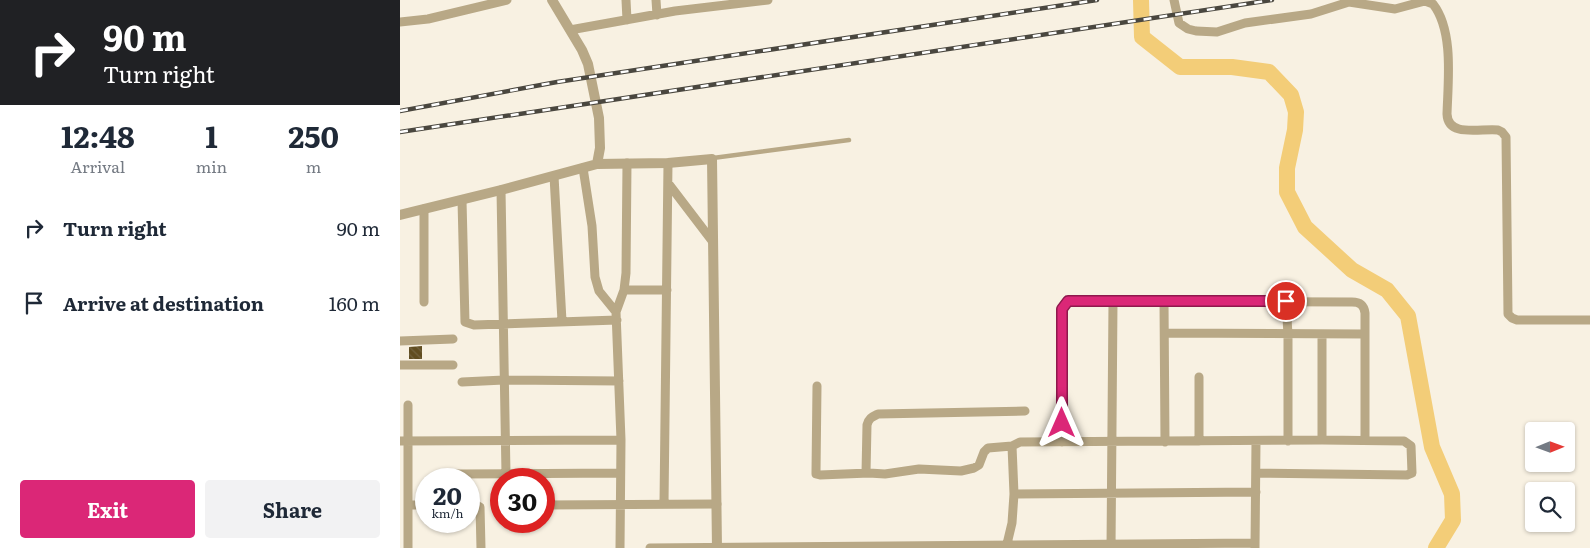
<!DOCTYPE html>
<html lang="en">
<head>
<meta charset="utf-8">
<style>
  :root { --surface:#fff; --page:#f2f2f3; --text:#1f2937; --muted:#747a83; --accent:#db2777 }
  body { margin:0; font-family:Literata,serif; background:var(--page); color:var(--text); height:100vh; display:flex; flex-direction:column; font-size:19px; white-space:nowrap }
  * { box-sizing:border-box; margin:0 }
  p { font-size:16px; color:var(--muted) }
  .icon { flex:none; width:28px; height:28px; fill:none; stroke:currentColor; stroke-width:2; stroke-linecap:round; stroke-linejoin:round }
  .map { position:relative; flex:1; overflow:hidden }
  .sheet { display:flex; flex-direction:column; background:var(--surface); width:400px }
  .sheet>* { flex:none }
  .banner { background:#202124; color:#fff; overflow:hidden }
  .needle { width:32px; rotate:89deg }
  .controls { position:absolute; left:1125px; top:422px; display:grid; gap:10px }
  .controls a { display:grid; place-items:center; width:50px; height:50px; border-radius:5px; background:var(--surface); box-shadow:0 1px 4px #0004; font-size:25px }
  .speed { position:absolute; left:15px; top:468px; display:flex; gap:10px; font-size:25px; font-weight:700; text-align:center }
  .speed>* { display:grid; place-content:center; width:65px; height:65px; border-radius:50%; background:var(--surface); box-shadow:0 1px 4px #0004; line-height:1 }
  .speed small { font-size:12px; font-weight:400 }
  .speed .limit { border:8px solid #d22; background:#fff; color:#111 }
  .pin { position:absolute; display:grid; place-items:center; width:42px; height:42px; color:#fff; margin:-21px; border:2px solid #fff; border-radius:50%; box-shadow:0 1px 5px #0007 }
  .me { position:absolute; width:55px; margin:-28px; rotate:0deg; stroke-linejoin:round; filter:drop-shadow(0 0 4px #0008) }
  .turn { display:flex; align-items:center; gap:18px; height:105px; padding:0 20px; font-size:22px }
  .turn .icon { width:65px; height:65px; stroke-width:2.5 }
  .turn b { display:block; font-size:35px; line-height:42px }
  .eta { display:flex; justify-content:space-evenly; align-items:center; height:85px; text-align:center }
  .eta b { font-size:30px; font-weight:700; line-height:35px }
  .action { display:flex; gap:10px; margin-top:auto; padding:10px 20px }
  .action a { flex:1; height:58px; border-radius:5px; background:var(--accent); color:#fff; font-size:20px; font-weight:700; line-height:58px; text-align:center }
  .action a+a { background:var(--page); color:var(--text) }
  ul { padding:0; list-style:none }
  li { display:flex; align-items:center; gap:15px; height:75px; padding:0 20px }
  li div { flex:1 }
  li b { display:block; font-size:19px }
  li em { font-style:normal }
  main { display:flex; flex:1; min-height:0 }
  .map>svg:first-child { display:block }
</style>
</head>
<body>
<main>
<section class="sheet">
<div class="banner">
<div class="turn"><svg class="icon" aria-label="right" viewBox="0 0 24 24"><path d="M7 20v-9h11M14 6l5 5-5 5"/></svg><div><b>90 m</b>Turn right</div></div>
</div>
<div class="eta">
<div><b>12:48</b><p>Arrival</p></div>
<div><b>1</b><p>min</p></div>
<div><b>250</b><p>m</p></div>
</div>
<ul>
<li><svg class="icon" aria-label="right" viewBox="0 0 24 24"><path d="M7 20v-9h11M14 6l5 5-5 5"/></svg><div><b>Turn right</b></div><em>90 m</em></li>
<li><svg class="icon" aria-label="arrive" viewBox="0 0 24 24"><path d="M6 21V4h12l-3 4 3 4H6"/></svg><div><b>Arrive at destination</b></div><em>160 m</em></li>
</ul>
<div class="action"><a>Exit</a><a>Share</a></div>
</section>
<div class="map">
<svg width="1190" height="548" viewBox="0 0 1190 548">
  <defs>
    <pattern id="building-back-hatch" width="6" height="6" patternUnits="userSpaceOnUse" patternTransform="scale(1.25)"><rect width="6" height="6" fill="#614d20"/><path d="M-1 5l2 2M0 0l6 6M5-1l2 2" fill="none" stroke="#73633f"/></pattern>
  </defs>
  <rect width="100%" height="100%" fill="#f8f1e2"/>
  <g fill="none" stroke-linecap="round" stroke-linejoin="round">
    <!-- river -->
    <path stroke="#f3cd78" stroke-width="16" d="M741,0L742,37L780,67H832L869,72L891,95L896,112L895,130L887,168V192L905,227L952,270L987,290L1008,316L1032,447L1052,494L1053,520L1036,548"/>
  </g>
  <!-- building -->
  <path fill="url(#building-back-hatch)" d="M22,346V359H9V347Z"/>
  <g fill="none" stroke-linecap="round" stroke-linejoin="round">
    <!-- service -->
    <path stroke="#b8a886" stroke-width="4.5" d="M313,158L449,140"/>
    <!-- minor -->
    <path stroke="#b8a886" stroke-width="9" d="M226,0L227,20
      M256,0L257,15
      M774,0L779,23L788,29L796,31L817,32L845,23L911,14L949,2L995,9L1025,1L1033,4C1054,31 1048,81 1047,114C1048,138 1081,128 1098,130L1102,132L1106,137L1108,314L1112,318L1117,320H1190
      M0,22L28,19L107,0
      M170,30L275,11L368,0
      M183,168L192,226L195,277L199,291L216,312
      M154,176L162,321
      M268,183L313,242
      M101,190L106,474
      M62,200L65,322L74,325L217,320
      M24,209V302
      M224,290H267
      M764,301L765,442
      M886,301L888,335V441
      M765,333L964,334
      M0,341L53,339
      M0,365H53
      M799,377V441
      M62,382L104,380L219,381
      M417,386L416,472V474L420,475L469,473L485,474L519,469L561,471L574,468L579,465L584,452L588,448L612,446L620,442L922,440L1004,441L1011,446L1012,473L1007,475L856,473
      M8,405V548
      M922,440V334
      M0,441L221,440
      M662,442V309L665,303L673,301L952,302C960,302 964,305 965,313V440
      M466,473L467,425C469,418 472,417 478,414L625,411
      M57,474L220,473
      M614,494L856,492
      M264,504L268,163
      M9,505H26
      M69,505H76L80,507L81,548
      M144,505L317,504
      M220,548L221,440L216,312L224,290L226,273L227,163
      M250,548L855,543
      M606,548L612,523L614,494L612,446
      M711,548L713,302
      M855,548L856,441"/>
    <!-- tertiary -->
    <path stroke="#b8a886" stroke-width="10" d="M197,164L268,163L312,159L317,548
      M0,215L101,190L197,164L200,148L199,118L188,64L182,50L152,0"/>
    <!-- rail casing -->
    <g stroke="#4a473f" stroke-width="4.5">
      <path id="rail" d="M0,111L157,82L697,0
        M0,132L872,0"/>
    </g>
    <!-- rail -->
    <use href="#rail" stroke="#fff" stroke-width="2.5" stroke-dasharray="8" stroke-linecap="butt"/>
  </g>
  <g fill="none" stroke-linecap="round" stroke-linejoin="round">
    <!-- route casing -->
    <g stroke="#8e194d" stroke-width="12">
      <path id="route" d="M662,423V309L668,301H886"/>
    </g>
    <!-- route -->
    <use href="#route" stroke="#db2777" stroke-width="9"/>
  </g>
</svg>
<div class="controls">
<a><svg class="needle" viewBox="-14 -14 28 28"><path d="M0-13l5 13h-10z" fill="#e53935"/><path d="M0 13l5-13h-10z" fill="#747a83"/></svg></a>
<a><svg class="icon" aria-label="search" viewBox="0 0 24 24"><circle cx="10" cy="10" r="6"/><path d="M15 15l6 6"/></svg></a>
</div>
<div class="speed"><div>20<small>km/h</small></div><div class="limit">30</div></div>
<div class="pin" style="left:886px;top:301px;background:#d93025"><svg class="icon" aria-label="arrive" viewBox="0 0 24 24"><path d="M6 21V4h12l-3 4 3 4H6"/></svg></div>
<svg class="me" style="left:662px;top:423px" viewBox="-20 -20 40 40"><path d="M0-17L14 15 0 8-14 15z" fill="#db2777" stroke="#fff" stroke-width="4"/></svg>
</div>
</main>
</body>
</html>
